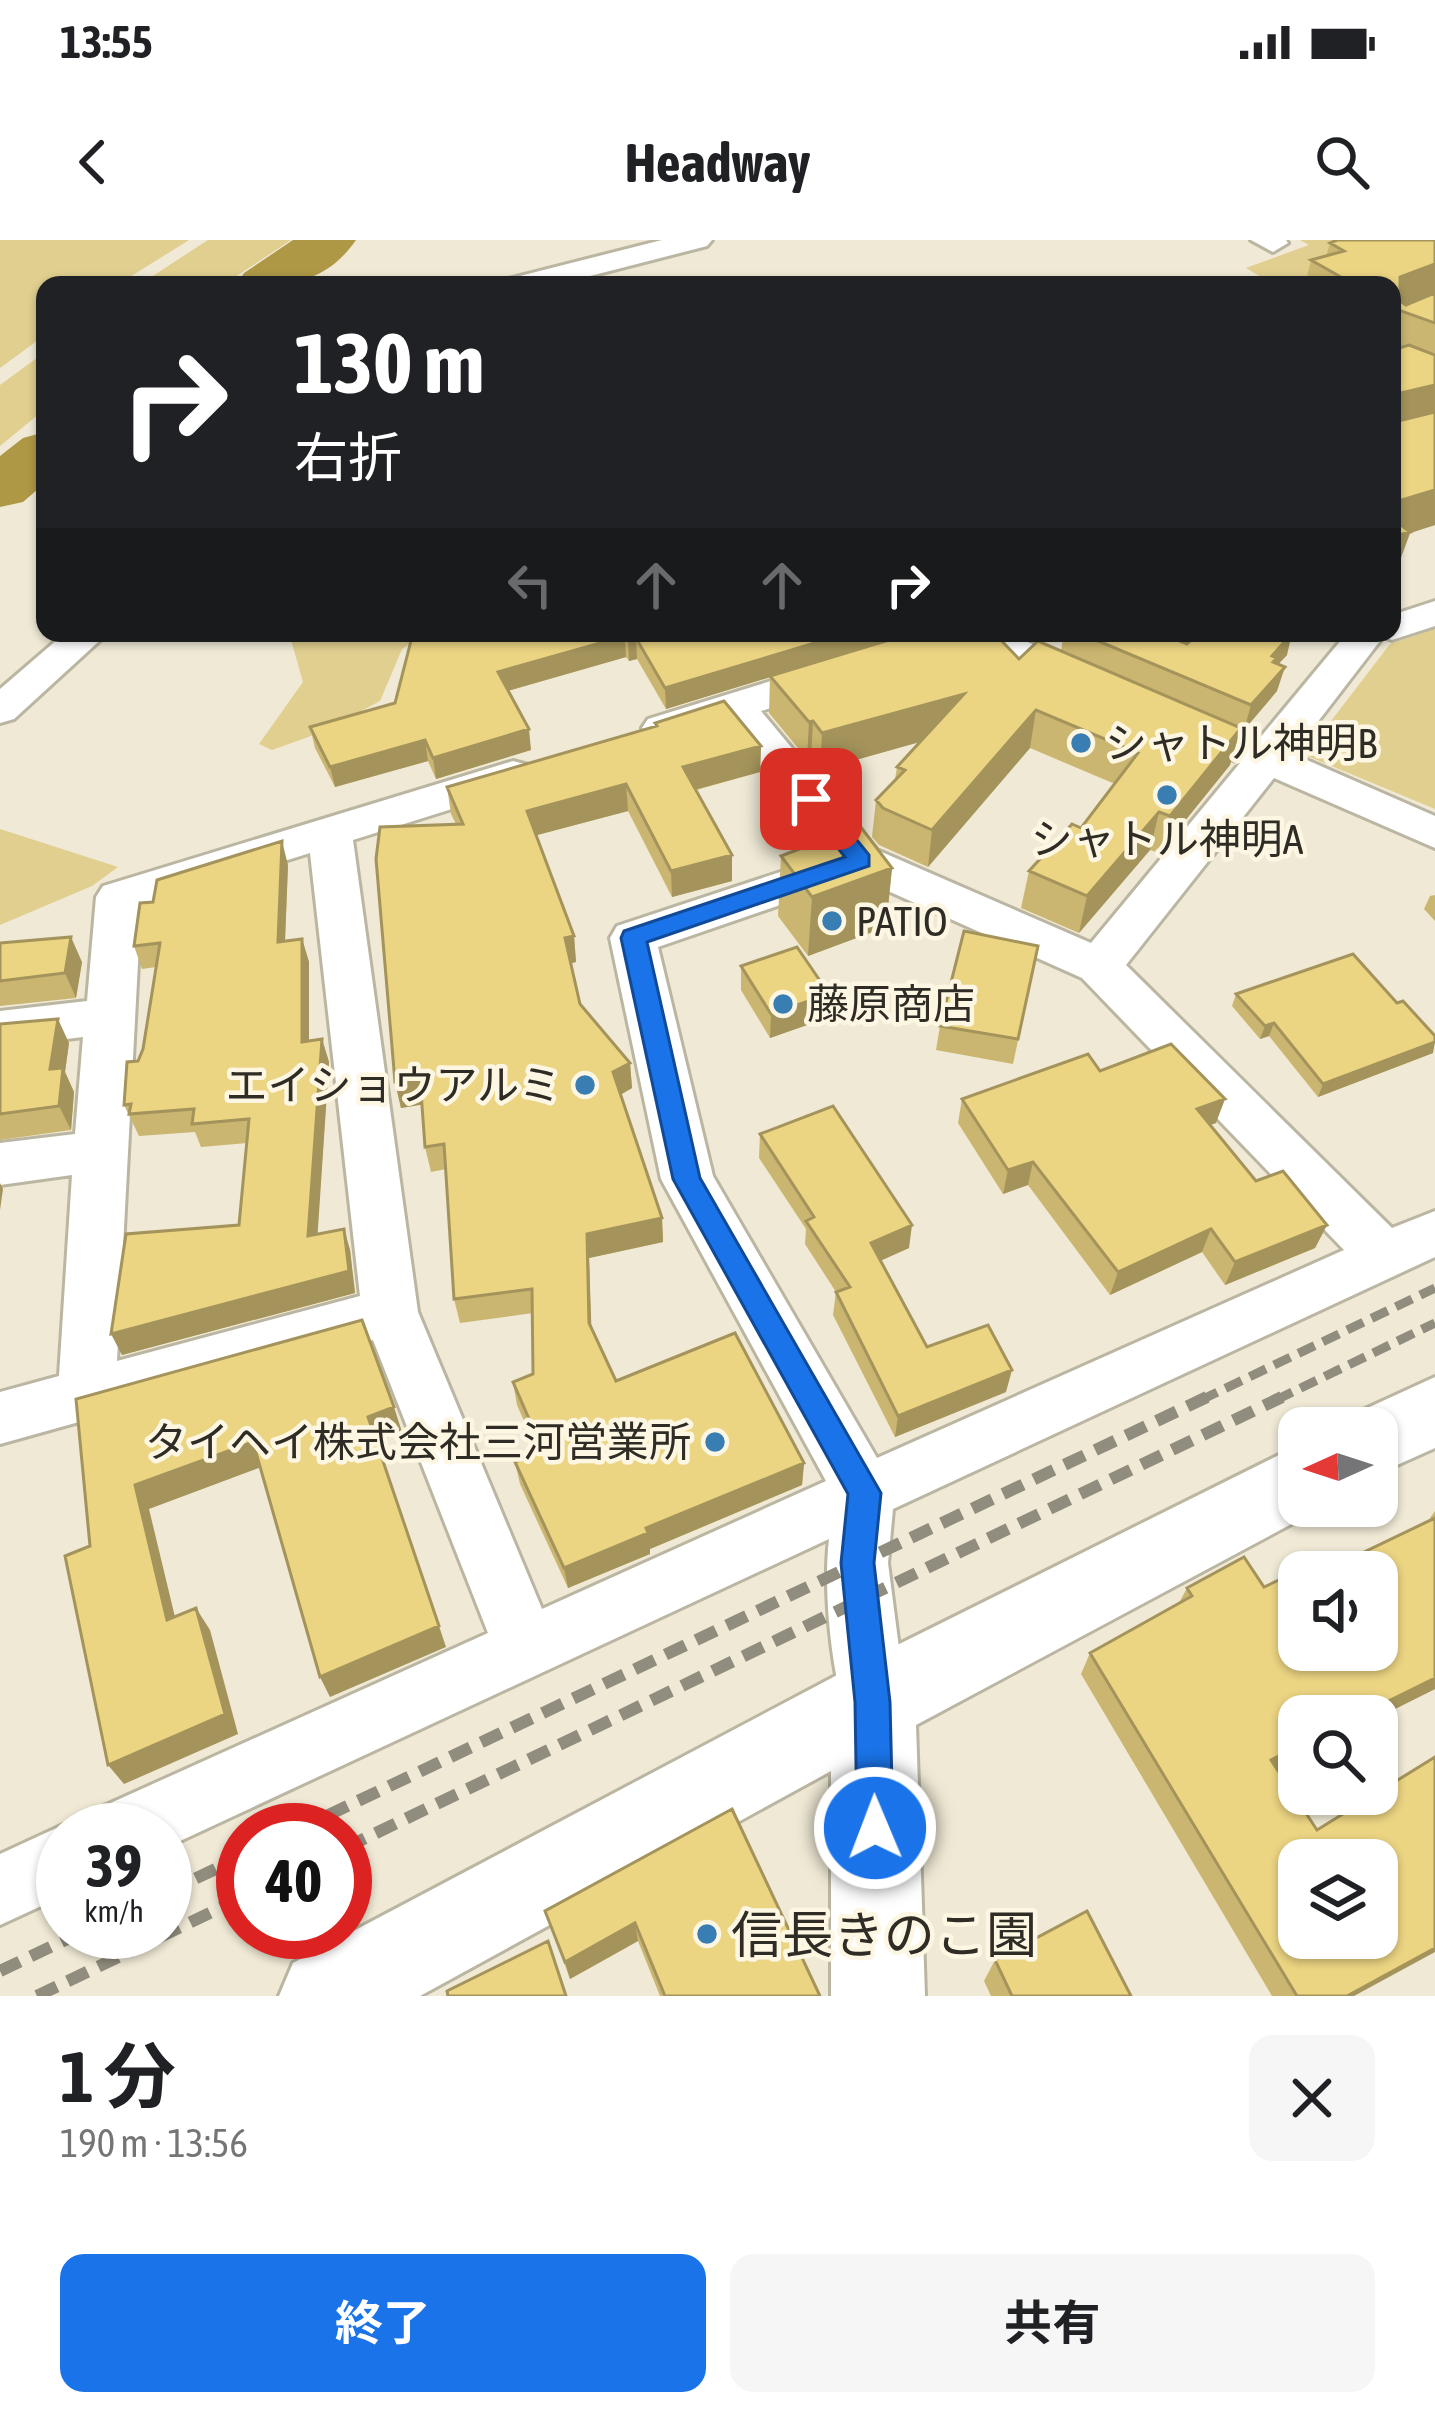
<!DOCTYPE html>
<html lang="ja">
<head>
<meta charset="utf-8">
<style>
  :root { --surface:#fff; --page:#f6f6f6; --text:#202124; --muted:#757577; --accent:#1a73e8 }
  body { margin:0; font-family:"Asap Condensed","Noto Sans JP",sans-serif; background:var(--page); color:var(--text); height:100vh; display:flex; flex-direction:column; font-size:45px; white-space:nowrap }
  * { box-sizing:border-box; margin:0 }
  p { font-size:39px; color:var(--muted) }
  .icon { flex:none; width:66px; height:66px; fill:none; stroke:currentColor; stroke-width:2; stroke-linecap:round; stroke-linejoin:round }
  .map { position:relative; height:1756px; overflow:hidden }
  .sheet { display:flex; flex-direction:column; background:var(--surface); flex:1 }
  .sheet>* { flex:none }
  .guide { position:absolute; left:36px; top:36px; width:1365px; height:366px; border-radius:24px; box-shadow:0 3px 9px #0004; background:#202124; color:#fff; overflow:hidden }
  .needle { width:78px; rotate:267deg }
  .tools { position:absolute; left:1278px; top:1167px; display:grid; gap:24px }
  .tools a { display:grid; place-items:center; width:120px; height:120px; border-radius:24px; background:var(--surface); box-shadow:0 3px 9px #0004; font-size:60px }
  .speed { position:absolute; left:36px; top:1563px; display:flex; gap:24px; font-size:60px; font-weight:700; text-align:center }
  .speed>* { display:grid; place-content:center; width:156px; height:156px; border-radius:50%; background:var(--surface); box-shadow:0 3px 9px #0004; line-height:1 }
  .speed small { font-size:30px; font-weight:400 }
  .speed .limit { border:18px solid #d22; background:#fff; color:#111 }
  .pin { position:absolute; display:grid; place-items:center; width:102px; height:102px; color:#fff; margin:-51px; border-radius:24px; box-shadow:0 6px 18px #0006 }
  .me { position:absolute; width:132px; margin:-66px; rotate:359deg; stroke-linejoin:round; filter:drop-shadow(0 0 9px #0008) }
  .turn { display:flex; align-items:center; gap:42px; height:252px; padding:0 60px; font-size:54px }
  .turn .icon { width:156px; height:156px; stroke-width:2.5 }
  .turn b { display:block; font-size:84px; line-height:102px }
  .lanes { display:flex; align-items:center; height:114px; padding:0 60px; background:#0003; justify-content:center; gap:60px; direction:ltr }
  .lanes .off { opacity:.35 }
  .round { display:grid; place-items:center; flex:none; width:126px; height:126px; border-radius:24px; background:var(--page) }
  .overview { display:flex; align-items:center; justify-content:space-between; height:204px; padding:0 60px }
  h1 { font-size:72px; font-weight:700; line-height:90px }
  .button { display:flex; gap:24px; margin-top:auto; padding:24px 60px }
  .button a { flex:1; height:138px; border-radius:24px; background:var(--accent); color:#fff; font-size:48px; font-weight:700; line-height:138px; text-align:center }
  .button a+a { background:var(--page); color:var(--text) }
  .status { display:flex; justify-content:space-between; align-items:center; height:84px; padding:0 60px; background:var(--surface); direction:ltr }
  .status svg { height:33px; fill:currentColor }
  header { display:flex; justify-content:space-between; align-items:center; height:156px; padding:0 60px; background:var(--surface); font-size:54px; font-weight:700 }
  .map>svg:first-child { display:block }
</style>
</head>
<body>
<div class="status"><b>13:55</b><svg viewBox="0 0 49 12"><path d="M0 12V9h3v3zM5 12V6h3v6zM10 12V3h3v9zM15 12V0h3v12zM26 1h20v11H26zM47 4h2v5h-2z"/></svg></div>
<header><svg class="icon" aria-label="back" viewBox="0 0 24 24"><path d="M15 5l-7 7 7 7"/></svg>Headway<svg class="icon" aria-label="search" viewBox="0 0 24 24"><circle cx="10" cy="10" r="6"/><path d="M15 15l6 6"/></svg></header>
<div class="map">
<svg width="1435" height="1756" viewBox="0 0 1435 1756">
  <rect width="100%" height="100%" fill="#efe9d5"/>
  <!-- green -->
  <path fill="#e0cf8f" d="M0,0H189L117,45H45V95L0,128Z
    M208,0H291L223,45H139Z
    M1300,0H1401L1410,4L1289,45H1274L1246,28L1309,5Z
    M45,112V169L0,206V145Z
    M1435,389V569L1305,515L1390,404Z
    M289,393H427L402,409L380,461L322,492L272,510L259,504L303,442Z
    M0,589L118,627L92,646L0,685Z"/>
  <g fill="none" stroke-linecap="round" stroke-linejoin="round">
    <!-- river -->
    <path fill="#ae9846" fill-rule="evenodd" d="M293,0H356C324,46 286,45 236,45L244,33Z
      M45,192V243L23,262L0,267V216L23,198Z"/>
    <!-- street casing -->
    <g stroke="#bbb6a2" stroke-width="6">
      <path id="street" d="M662,0H712L707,6L555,45H504L508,39Z
        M1251,0H1286L1288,3L1273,12Z
        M1435,361V386L1392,400L1383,397L1293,514L1435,576V608L1274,538L1126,725L1392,988L1435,971V1017L893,1269L888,1323L906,1462L896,1485L873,1495L850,1485C831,1439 823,1349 829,1299L165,1608V1590H94L104,1566L488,1393L373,1100L0,1204V1152L59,1136L72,935L0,945V903L75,894L83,797L0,807V771L87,761L96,657L103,646L513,521L528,525L534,535L528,545L353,600L418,1072L542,1369L826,1241L661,939L610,698L617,686L832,615L726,482L663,501L648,497L642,488L648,479L820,426H848L854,435L848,444L761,471L877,610L1091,703L1240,523L1223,515L1217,506L1223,497L1238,493L1259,499L1347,393H1392V375ZM310,613L360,1056L117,1121L141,666ZM859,638L1082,738L1344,1010L877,1218L713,936L658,707Z
        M65,393H108L14,479L0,483V449Z
        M953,393H1006L1102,433L1108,442L1102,451L1088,454L1074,451L959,401Z
        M63,1585L74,1590H63V1656L0,1685V1614Z"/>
    </g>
    <!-- secondary casing -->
    <g stroke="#bbb6a2" stroke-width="6">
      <path id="secondary" d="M1435,1137V1208L1377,1234V1188H1344L1350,1176Z
        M1299,1205V1266H1325L916,1485L925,1756H831V1531L420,1756H279L293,1723L843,1432Z"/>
    </g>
    <!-- street -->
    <use href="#street" fill="#fff" fill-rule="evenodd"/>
    <!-- secondary -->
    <use href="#secondary" fill="#fff" fill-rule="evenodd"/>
    <!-- rail-far1 -->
    <path stroke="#908c7e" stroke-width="9" stroke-dasharray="18 9" stroke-linecap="butt" d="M1201,1160L1435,1048
      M1276,1160L1435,1083"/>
    <!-- rail -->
    <path stroke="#908c7e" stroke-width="12" stroke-dasharray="22 12" stroke-linecap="butt" d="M297,1590L1207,1157
      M345,1608L1282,1157
      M165,1653L243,1616
      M0,1731L82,1692
      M37,1756L243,1657"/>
  </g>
  <!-- wall -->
  <path fill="#cab670" d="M1435,0V285L1410,293L1396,331L1392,332V45H1305L1311,20L1326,16L1330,3Z
    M413,393H994L1019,419L1061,411L1064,393H1160L1187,404L1287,415L1278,424L1277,451L1244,490L1241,488L1230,525L1159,613L1150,610L1079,693L1021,668L1029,631L1081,588L1115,544L1030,508L928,627L879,605L872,597L876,560L895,540L897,527L919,502L820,530L811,518L807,519L769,473L770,437L666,469L637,419L629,421L626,417L508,451L531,510L436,539L428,521L335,547L315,508L310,487L395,463Z
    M655,483L761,506L760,532L696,550L732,641L672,657L628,571L536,595L574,696L576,722L571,723L580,764L630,823L632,848L620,855L662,978L663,1002L589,1018L591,1087L616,1141L804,1223L802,1245L650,1309V1314L568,1348L520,1244L515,1222L538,1213L517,1165L513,1142L533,1134V1073L460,1083L454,1059L446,929L431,932L425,907L422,864L401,868L395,842L456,584L451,574L447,547L655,487Z
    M781,616L892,628L886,687L808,716L778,676Z
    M288,625L285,701L302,699L309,722V801L322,799L329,822L317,994L344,989L350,1010L355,1053L122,1115L239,985L247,903L201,907L195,892L139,896L124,865L143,809L156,727L142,729L134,706L153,662Z
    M1435,655V681L1424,669L1430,656Z
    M0,703L82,722L76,758L0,766Z
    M1038,706L1013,824L936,810L940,786Z
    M741,726L829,754L827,778L770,798L741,750Z
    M1236,754L1397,763L1433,813L1318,857L1269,796L1260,799L1232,766Z
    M0,784L69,803L65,832L74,852L71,890L0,900Z
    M1100,831L1216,883L1210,885L1256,941L1327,985L1315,1008L1225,1045L1202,1012L1110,1055L1028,945L1003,954L958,883L962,859Z
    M760,894L909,1008L881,1020L927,1107L1006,1152L895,1197L833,1075L836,1052L805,1004L806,989L759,918Z
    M1435,1271V1449L1276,1528L1317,1590L1354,1756H1272L1081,1434L1090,1413L1179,1363L1187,1348L1264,1347L1339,1324L1431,1280L1430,1278Z
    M732,1569L820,1756H660L638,1701L570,1739L545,1671Z
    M995,1720L1131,1756H991L984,1741Z"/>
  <!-- shaded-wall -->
  <path fill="#a4945b" d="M1435,24V54L1401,71L1392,66L1400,37Z
    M1435,145V180L1392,190L1401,153Z
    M1435,250V285L1410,293L1396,331L1392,332V263Z
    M848,393H915L666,469L665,448Z
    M1292,393L1287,415L1273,430L1272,416Z
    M625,396L626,417L500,453L498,432Z
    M636,398L637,419L629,421L628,401Z
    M1285,427L1277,451L1244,490L1251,465Z
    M964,454L959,491L820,530L822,493Z
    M1036,470L1030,508L928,627L932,590Z
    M813,481L811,518L807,519L809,482Z
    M1241,488L1230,525L1159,613L1170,576Z
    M529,489L531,510L436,539L433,518Z
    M425,500L428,521L335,547L330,527Z
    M761,506L760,532L683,553V527Z
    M626,544L628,571L530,597L527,571Z
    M1159,572L1150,610L1079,693L1087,656Z
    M282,601L288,625L284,725L278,702Z
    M732,615V641L672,657L671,631Z
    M892,628L886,687L808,716L812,657Z
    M574,696L576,722L567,724L565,698Z
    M71,697L82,722L76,758L65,733Z
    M302,699L309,722V824L302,802Z
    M829,754L827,778L770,798L771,774Z
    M58,779L69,803L65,832L74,852L71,890L59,866L50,829Z
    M1274,783L1269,796L1260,799L1265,786Z
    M322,799L329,822L316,1018L308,996Z
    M1435,802L1433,813L1318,857L1323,844Z
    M630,823L632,848L615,858L613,832Z
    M420,838L426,864L401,868L395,842Z
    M1225,859L1216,883L1189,893L1197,869Z
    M1033,922L1028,945L1003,954L1008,930Z
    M0,943L3,949L0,970Z
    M662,978L663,1002L589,1018L592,1106L589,1083L587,994Z
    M912,985L909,1008L869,1026L871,1003Z
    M1327,985L1315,1008L1225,1045L1235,1022Z
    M344,989L350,1010L355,1053L122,1115L111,1094Z
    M1211,989L1202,1012L1110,1055L1118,1032Z
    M1012,1130L1006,1152L895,1197L898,1176Z
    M394,1167L402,1192L376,1202L368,1177Z
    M253,1202L264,1226L149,1269L181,1402L167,1380L135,1245Z
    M804,1223L802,1245L650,1309V1314L568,1348L564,1328L646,1288Z
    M196,1368L210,1390L238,1494L124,1544L108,1525Z
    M439,1386L446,1407L330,1457L320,1437Z
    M1435,1438V1449L1377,1478V1476H1358Z
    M1299,1506V1517L1256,1539L1271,1520Z
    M635,1683L638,1701L570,1739L565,1722Z
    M1435,1708V1712L1354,1756H1347Z"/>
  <!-- building -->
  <path fill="#ebd482" stroke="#a4945b" stroke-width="3" fill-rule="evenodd" d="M1337,0H1435V24L1400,37V61L1406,65L1435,53V83L1401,71L1392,66V45H1355L1311,20L1344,11L1330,3Z
    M1409,105L1435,115V145L1401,153L1402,180L1435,172V250L1392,263V110Z
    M1392,278L1410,292L1392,297Z
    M413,393H848L665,448L636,398L628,401L625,396L498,432L529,489L433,518L425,500L330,527L310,487L395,463Z
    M912,393H994L1019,419L1038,401L1241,488L1170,576L1159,572L1087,656L1029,631L1072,584L1081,588L1138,513L1036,470L932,590L883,568L876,560L905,530L897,527L964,454L822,493L813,481L809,482L770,436Z
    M1079,393H1160L1187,404L1198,393H1292L1272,416L1277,418L1273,422L1285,427L1251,465Z
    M724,461L761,506L683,527L732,615L671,631L626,544L527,571L574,696L565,698L580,764L630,823L613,832L662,978L587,994L589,1083L616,1141L735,1093L804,1223L646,1288L648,1293L564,1328L515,1222L543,1211L513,1142L533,1134L532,1049L454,1059L444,904L425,907L420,838L395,842L376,619L380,587L463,584L447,547L657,486L655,483Z
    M860,586L892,628L812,657L781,616Z
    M282,601L278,702L302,699V802L322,799L308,996L344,989L349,1031L111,1094L126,994L239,985L249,879L192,884L194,869L129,874L131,864L124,865L127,822L138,821L143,809L160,703L134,706L140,663L153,662L157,640Z
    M964,691L1038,706L1018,799L940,786Z
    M71,697L65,733L0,741V703Z
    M797,707L829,754L771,774L741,726Z
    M1353,714L1397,763L1403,761L1435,796V802L1323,844L1274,783L1265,786L1236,754Z
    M58,779L50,829L63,828L59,866L0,874V784Z
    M1171,804L1225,859L1197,869L1256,941L1283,931L1327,985L1235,1022L1211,989L1118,1032L1033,922L1008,930L962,859L1088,814L1100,831Z
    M833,866L912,985L871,1003L927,1107L988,1085L1012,1130L898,1176L836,1052L850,1047L806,981L814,977L760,894Z
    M362,1080L394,1167L368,1177L439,1386L320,1437L253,1202L135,1245L167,1380L196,1368L225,1474L108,1525L65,1316L90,1306L76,1159Z
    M1435,1278V1438L1358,1476H1299V1506L1271,1520L1317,1590L1435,1517V1708L1347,1756H1297L1090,1413L1192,1356L1187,1348L1244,1317L1264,1347L1333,1315L1339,1324ZM1299,1332H1377V1410H1299ZM1299,1620H1377V1698H1299Z
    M732,1569L820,1756H665L635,1683L565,1722L545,1671Z
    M1087,1671L1131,1756H1012L995,1720Z
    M548,1701L566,1756H448L447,1751Z"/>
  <!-- route -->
  <path fill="#1a73e8" stroke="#114b97" stroke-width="3" d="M811,551L819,553L869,615V626L647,702L700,938L881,1253L874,1323L890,1462L893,1588L888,1601L875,1607L862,1601L857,1588L855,1462L841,1323L848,1254L673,939L621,698L624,691L845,617L799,559Z"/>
  <!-- markers -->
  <g fill="#387eb3" stroke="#fcf6e2" stroke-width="4.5">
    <circle cx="1081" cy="503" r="12"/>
    <circle cx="1167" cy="555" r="12"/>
    <circle cx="832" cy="681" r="12"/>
    <circle cx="783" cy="764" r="12"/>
    <circle cx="585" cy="845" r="12"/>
    <circle cx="715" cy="1202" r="12"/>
    <circle cx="707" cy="1694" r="12"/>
  </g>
  <g text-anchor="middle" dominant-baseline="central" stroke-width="9" stroke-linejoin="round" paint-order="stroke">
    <!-- poi labels -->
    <g font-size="42" fill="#2f2c25" stroke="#fcf6e2" text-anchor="start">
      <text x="1105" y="503">シャトル神明B</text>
      <text x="1167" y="599" text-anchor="middle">シャトル神明A</text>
      <text x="856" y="681">PATIO</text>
      <text x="807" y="764">藤原商店</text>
      <text x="561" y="845" text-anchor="end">エイショウアルミ</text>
      <text x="691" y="1202" text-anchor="end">タイヘイ株式会社三河営業所</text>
    </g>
    <!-- near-poi labels -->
    <g font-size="51" fill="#2f2c25" stroke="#fcf6e2" text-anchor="start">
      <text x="731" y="1694">信長きのこ園</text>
    </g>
  </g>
</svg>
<div class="tools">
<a><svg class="needle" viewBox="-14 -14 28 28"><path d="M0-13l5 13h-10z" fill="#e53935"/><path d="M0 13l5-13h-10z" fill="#757577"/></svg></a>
<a><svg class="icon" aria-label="sound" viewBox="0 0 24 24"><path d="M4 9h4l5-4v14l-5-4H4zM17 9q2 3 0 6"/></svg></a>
<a><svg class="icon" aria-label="search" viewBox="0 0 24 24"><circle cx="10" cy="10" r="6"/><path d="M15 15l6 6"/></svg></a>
<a><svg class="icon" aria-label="layers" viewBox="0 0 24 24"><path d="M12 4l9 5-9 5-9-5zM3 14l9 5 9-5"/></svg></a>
</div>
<div class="speed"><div>39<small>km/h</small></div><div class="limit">40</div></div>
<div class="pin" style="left:811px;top:559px;background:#d93025"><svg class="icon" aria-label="arrive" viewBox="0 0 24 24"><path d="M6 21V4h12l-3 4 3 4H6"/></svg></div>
<svg class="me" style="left:875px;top:1588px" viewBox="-20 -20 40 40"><circle r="17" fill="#1a73e8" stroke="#fff" stroke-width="3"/><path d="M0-11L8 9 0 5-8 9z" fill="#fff"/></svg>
<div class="guide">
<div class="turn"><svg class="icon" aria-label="right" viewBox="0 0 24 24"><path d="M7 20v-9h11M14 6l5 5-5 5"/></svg><div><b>130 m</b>右折</div></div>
<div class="lanes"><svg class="icon off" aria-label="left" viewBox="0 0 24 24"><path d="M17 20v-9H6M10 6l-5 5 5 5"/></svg><svg class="icon off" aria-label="ahead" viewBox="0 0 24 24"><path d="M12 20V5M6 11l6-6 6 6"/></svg><svg class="icon off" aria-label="ahead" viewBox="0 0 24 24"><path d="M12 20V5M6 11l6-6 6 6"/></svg><svg class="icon" aria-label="right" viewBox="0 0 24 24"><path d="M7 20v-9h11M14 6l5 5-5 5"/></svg></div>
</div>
</div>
<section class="sheet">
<div class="overview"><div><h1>1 分</h1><p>190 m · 13:56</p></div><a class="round"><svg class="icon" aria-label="close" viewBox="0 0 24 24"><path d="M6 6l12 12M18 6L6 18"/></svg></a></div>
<div class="button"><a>終了</a><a>共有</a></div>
</section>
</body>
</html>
